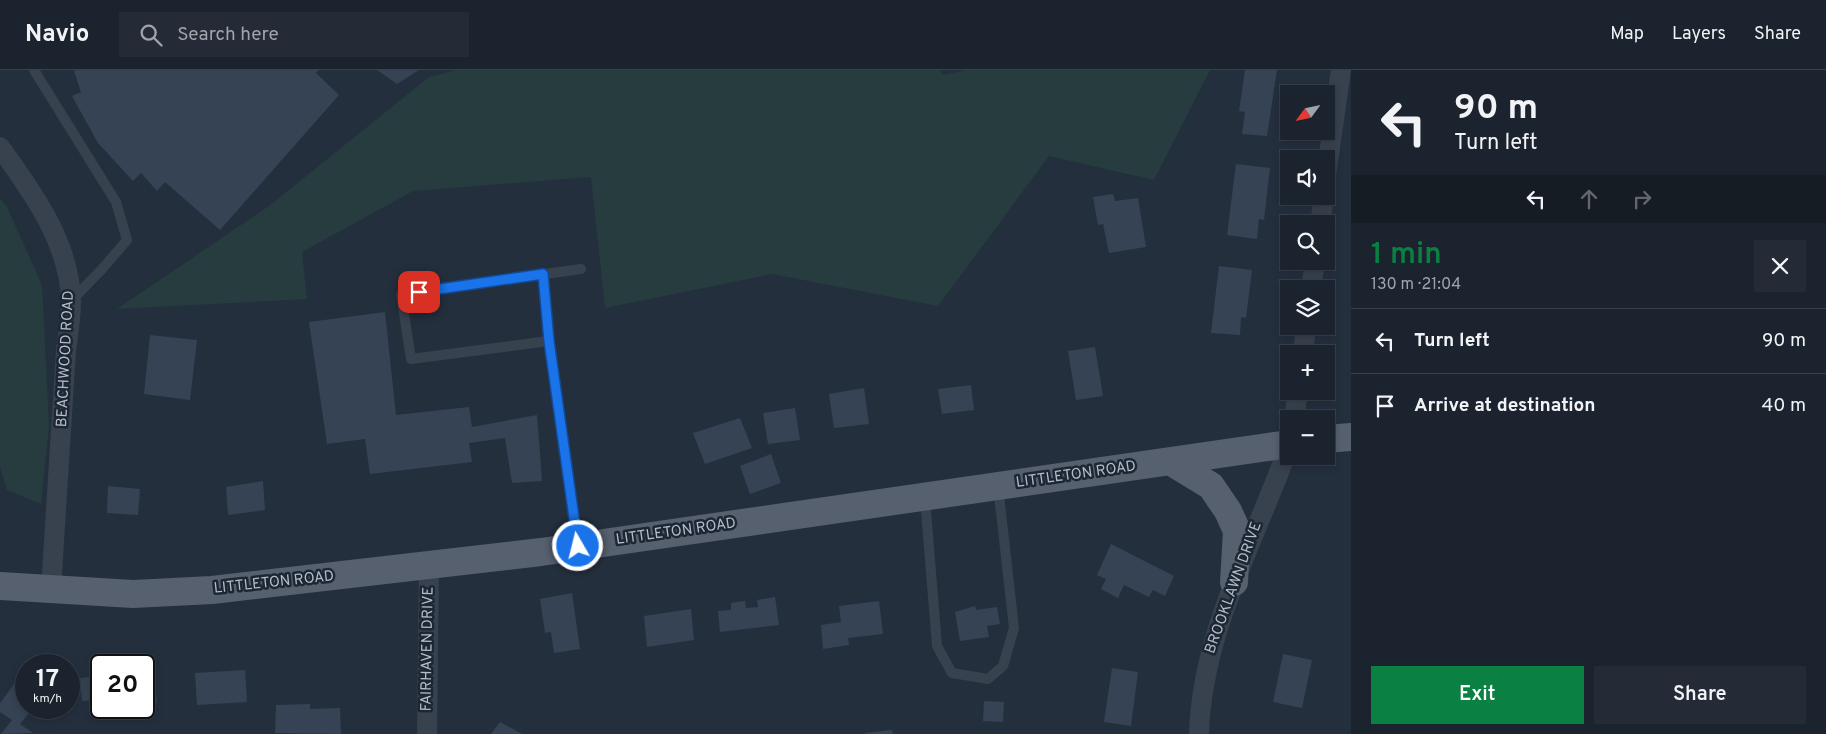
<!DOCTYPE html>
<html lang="en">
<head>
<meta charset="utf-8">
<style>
  :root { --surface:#1b232e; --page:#242b36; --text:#f1f3f6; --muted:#a0a4aa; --line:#39404a; --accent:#0b8043 }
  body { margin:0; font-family:Overpass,sans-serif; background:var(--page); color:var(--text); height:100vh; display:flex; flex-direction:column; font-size:19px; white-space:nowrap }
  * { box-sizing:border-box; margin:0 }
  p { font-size:16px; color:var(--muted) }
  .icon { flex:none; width:28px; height:28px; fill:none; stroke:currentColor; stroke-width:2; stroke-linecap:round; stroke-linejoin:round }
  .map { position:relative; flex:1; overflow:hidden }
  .details { display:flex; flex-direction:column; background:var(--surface); width:475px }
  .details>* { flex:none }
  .hud { background:#1b232e; color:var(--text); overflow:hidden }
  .needle { width:32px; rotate:237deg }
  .controls { position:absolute; left:1280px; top:15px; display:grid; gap:10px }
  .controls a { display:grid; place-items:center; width:55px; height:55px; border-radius:0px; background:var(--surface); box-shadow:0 2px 8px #0003,0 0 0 1px var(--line); font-size:25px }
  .speed { position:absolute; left:15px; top:584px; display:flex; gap:10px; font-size:25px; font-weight:700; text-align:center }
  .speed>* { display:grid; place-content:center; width:65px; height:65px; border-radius:50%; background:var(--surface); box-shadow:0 2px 8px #0003,0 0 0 1px var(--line); line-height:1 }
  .speed small { font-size:12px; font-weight:400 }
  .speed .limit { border:2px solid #111; border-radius:8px; background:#fff; color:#111 }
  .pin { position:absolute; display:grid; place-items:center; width:42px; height:42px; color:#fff; margin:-21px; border-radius:10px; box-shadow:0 2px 8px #0006 }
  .me { position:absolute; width:55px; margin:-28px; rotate:352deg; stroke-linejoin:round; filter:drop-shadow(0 0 4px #0008) }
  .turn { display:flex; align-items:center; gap:18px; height:105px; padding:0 20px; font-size:22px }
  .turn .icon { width:65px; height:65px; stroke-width:2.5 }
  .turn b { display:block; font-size:35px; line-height:42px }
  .lanes { display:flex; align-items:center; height:48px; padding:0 20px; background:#0003; justify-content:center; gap:25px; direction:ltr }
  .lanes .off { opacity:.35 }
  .round { display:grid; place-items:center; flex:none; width:52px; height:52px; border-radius:0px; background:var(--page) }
  .head { display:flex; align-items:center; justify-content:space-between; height:85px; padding:0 20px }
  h1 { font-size:30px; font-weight:600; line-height:38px; color:var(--accent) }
  .primary-button { display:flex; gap:10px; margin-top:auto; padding:10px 20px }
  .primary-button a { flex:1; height:58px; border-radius:0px; background:var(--accent); color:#fff; font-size:20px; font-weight:600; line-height:58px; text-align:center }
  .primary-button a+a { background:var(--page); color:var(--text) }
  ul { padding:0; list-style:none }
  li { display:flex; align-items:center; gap:15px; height:65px; padding:0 20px; border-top:1px solid var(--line) }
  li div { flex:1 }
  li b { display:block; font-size:19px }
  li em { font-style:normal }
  header { display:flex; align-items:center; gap:30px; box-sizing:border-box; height:70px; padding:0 25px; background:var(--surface); border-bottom:1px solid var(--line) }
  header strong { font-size:24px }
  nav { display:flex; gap:28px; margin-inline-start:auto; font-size:18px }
  .search { width:350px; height:45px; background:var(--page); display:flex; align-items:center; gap:12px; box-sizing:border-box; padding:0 18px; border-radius:0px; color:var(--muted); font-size:19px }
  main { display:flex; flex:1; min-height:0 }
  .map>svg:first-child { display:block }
</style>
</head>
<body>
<header>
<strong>Navio</strong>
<div class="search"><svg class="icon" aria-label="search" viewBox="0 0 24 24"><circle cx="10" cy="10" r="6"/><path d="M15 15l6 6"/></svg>Search here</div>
<nav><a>Map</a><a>Layers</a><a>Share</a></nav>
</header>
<main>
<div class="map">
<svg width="1351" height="664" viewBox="0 0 1351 664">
  <rect width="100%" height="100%" fill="#242f3e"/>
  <!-- green -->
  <path fill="#263c3f" d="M457,0H940L943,5L968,0H1210L1154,110L1049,86L938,236L772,204L605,238L591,107L413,121L302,182L307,229L117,239L269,136L429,7Z
    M0,128L7,137L42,215L49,356L41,434L7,420L0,396Z"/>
  <!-- building -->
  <path fill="#364354" d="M76,0H319L316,3L339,25L220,160L165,112L157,121L141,103L133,111L98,73L72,26L81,22L74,1Z
    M377,0H419L397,14Z
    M1245,0H1277L1267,66L1242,64L1245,42L1239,41Z
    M1236,94L1270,98L1264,150L1259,149L1257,169L1227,165Z
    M1113,124L1115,131L1138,128L1146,177L1109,183L1103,154L1098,155L1093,127Z
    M1219,196L1252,200L1246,248L1241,247L1240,265L1211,263Z
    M385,242L396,345L469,337L472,357L537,345L542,411L512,413L505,368L469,373L472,392L370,404L365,369L327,374L309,252Z
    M150,265L197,270L190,330L144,324Z
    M1095,277L1103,326L1076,330L1068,281Z
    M971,315L974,340L942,344L938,319Z
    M864,318L869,354L834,358L829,324Z
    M795,338L800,370L768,374L763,343Z
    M740,348L752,378L705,394L693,363Z
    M771,384L781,413L750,424L740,396Z
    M263,411L265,440L228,445L226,417Z
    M108,416L140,419L138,445L107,443Z
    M1111,474L1174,506L1165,526L1153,520L1149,527L1124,515L1118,528L1101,519L1106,509L1097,505Z
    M572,523L580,579L554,583L551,562L545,563L540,529Z
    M775,527L779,555L720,562L718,541L731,540V533L745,531L746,538L758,537L757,530Z
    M879,531L883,564L848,568L849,575L823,579L821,555L841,552L839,536Z
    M975,536L976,540L997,537L1000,554L987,556L989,567L960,571L955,542Z
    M691,539L694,570L647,577L644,546Z
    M1283,584L1312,590L1302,638L1273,632Z
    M26,598V638H33L20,654L33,663L1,664L12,650L0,642V633Z
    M154,598L157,633L144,634V599Z
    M1112,598L1138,602L1131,656L1104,652Z
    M245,600L247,632L197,635L195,603Z
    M101,606V630L82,631L80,608Z
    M984,631L1004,632L1003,652L983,651Z
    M310,634V639L340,638L341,664L275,663L276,635Z
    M121,638H133V642L121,643Z
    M500,652L522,664H491Z
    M892,660L893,664H865V663Z"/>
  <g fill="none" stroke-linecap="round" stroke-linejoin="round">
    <!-- lane -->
    <path stroke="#38414e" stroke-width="10" d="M34,0L116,132L127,170L103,198L72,230
      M543,204L549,271
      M925,428L937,576L952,603L988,609L1003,596L1014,558L998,416
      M578,475L549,271L411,289L401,224L581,199"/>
    <!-- street -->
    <path stroke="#38414e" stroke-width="20" d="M0,77C33,123 70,173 71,232C71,248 68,265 66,281L51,519
      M1326,106L1341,0
      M1320,154L1324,126
      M1311,219L1315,191
      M1303,284L1306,256
      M1294,349L1298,321
      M427,664L429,495
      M1199,664C1202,561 1255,471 1289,376"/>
    <!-- primary -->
    <path stroke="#56606e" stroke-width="28" d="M1326,369L1351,367
      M1170,391L1211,416L1228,441L1237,461L1234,512
      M0,516L133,524L212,520L541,482L1289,374"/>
  </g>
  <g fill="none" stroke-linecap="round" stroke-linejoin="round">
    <!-- route casing -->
    <g stroke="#114b97" stroke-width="12">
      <path id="route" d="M419,222L543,204L549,271L578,476"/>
    </g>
    <!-- route -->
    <use href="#route" stroke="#1a73e8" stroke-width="9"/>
  </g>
  <g text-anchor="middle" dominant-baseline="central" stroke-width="5" stroke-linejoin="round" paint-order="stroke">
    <!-- street labels -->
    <g font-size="15" fill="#b4bcc9" stroke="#1d2633">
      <text transform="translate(66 289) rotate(-87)">BEACHWOOD ROAD</text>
      <text transform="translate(1076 405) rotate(-8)">LITTLETON ROAD</text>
      <text transform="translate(676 462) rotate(-8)">LITTLETON ROAD</text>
      <text transform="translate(274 513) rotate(-6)">LITTLETON ROAD</text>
      <text transform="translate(1234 518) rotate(-70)">BROOKLAWN DRIVE</text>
      <text transform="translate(428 579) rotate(-89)">FAIRHAVEN DRIVE</text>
    </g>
  </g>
</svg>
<div class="controls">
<a><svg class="needle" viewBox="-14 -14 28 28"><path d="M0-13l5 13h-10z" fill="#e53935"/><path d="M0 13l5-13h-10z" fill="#a0a4aa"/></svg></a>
<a><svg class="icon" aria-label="sound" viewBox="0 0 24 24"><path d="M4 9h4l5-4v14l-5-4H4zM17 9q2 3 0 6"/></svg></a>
<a><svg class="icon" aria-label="search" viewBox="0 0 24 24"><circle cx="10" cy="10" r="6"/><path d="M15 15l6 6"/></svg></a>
<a><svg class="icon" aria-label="layers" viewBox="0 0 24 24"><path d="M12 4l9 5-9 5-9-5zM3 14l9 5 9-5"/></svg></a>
<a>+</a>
<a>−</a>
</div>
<div class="speed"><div>17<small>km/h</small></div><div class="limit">20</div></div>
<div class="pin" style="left:419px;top:222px;background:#d93025"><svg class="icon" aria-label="arrive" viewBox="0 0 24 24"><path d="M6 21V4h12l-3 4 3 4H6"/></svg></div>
<svg class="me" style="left:578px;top:476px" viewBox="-20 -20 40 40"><circle r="17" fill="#1a73e8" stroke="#fff" stroke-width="3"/><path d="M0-11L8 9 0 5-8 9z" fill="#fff"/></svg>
</div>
<section class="details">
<div class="hud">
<div class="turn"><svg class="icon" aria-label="left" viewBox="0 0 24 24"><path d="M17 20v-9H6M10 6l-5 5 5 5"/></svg><div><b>90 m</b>Turn left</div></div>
<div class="lanes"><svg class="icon" aria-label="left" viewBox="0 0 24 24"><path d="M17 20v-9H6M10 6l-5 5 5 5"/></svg><svg class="icon off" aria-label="ahead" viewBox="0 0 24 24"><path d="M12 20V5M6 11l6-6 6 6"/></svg><svg class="icon off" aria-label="right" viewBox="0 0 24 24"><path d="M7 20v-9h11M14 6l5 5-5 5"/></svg></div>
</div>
<div class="head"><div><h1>1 min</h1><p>130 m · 21:04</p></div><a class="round"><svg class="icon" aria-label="close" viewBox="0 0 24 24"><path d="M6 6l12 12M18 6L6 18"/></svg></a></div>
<ul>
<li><svg class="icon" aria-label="left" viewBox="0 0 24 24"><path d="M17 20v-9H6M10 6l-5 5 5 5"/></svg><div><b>Turn left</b></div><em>90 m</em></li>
<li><svg class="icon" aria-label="arrive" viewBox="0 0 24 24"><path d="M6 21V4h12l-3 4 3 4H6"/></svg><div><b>Arrive at destination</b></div><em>40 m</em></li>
</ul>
<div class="primary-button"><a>Exit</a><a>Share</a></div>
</section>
</main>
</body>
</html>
